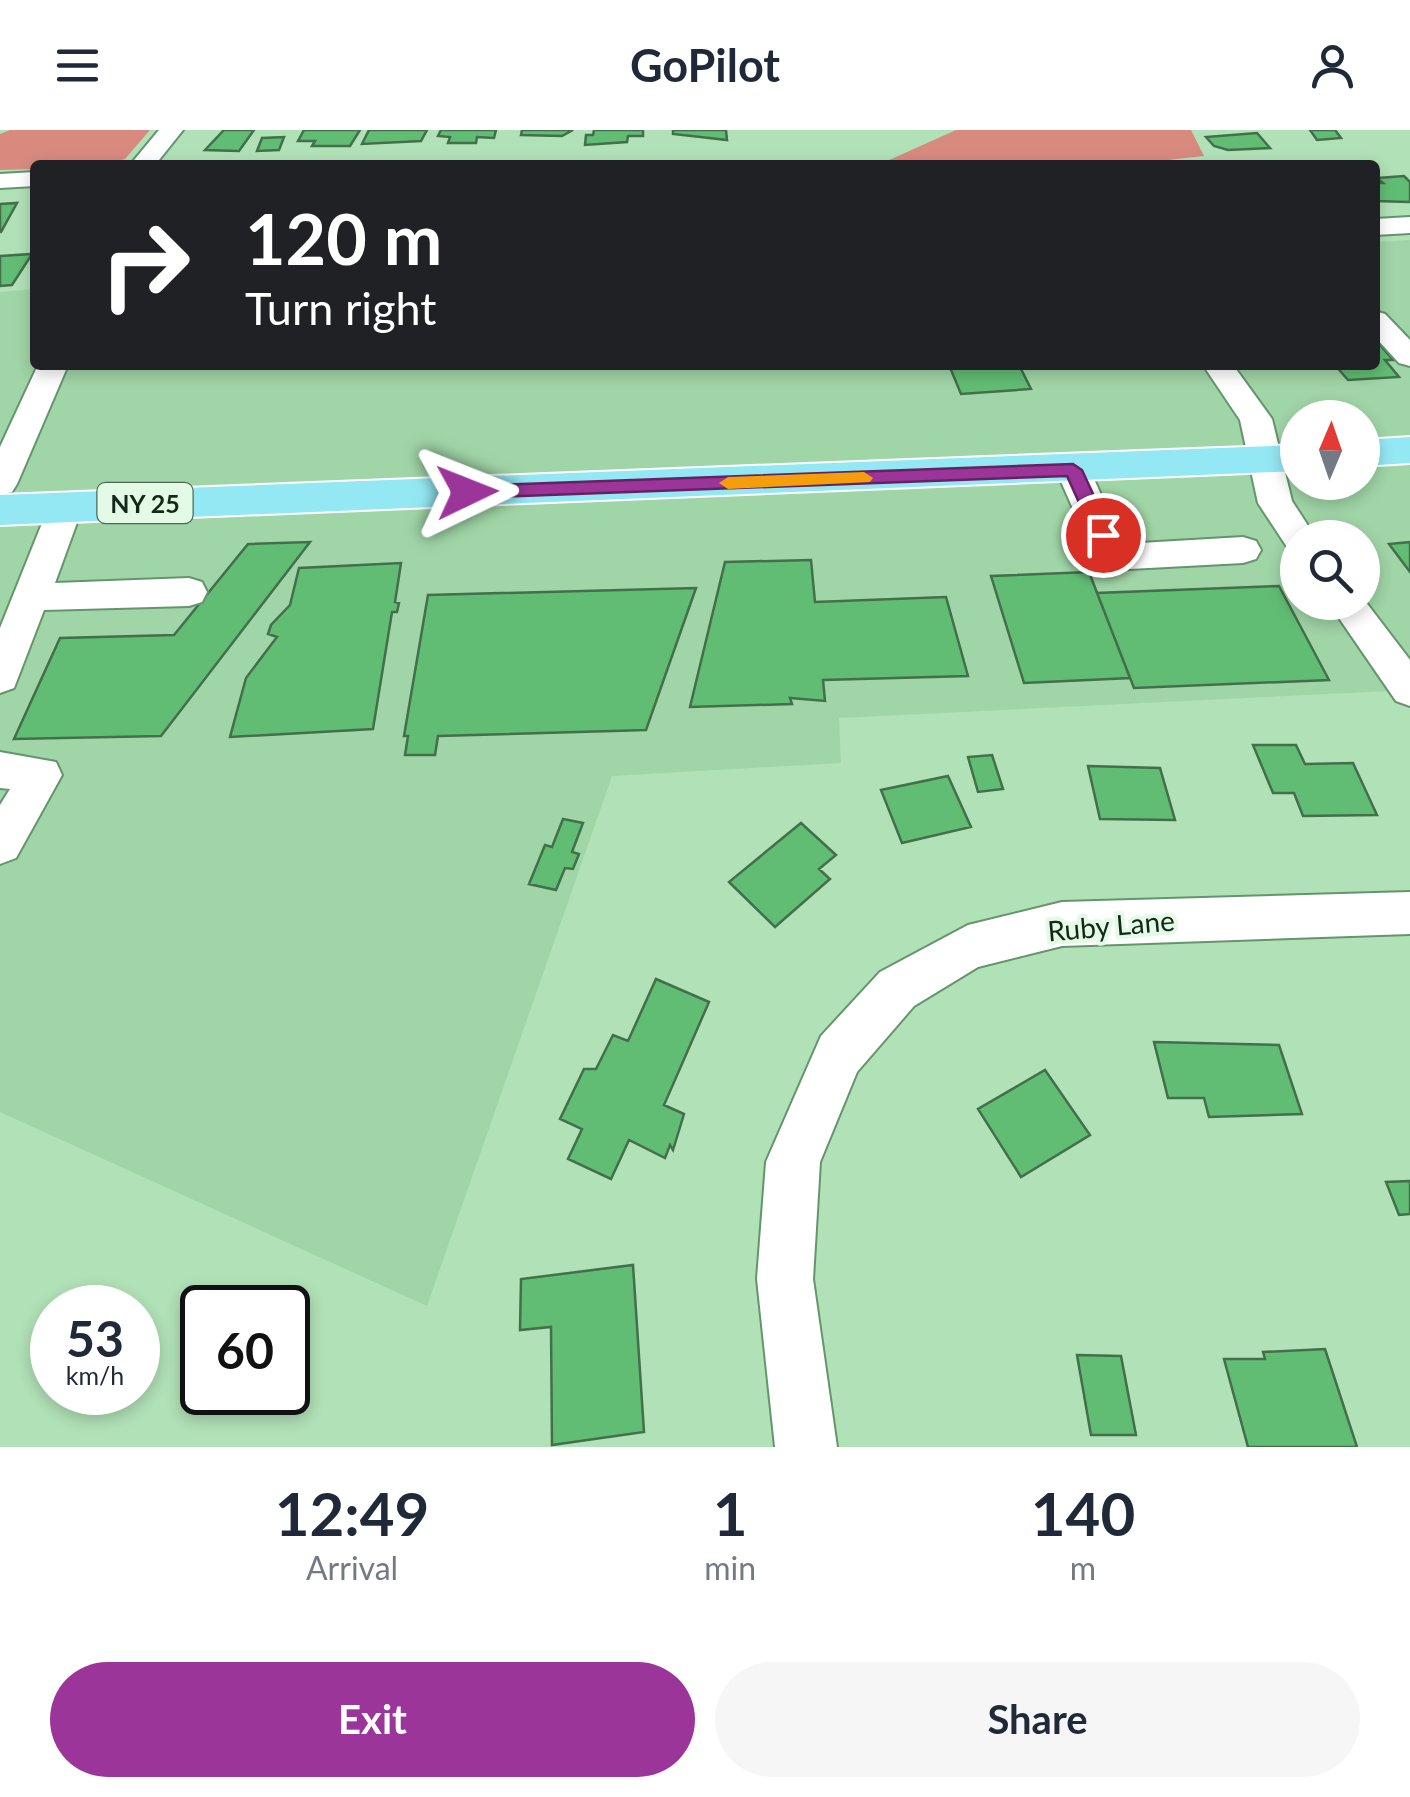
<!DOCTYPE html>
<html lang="en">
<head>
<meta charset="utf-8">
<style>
  :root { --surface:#fff; --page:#f6f6f7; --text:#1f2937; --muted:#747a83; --accent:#9b3599 }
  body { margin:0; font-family:Lato,sans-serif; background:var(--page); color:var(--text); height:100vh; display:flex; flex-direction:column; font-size:38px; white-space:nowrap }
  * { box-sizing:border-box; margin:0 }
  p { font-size:32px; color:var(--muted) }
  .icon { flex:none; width:55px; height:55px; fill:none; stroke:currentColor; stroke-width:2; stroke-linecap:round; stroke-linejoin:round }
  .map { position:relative; height:1317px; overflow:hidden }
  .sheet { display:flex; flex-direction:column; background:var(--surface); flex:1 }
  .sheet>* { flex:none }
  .hud { position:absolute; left:30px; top:30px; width:1350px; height:210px; border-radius:10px; box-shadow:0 5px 15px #0003; background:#202124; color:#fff; overflow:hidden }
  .needle { width:65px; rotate:2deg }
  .tools { position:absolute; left:1280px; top:270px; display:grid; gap:20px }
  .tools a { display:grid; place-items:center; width:100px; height:100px; border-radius:50%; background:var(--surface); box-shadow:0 5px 15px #0003; font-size:50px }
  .speed { position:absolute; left:30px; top:1155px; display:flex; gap:20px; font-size:50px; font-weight:700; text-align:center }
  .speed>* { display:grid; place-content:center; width:130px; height:130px; border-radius:50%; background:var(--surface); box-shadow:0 5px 15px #0003; line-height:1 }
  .speed small { font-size:25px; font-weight:400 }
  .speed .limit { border:5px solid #111; border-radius:15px; background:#fff; color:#111 }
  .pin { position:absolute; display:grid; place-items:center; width:85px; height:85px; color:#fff; margin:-42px; border:5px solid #fff; border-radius:50%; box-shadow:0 2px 10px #0007 }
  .me { position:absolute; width:110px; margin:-55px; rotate:88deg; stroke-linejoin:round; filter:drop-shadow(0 0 8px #0008) }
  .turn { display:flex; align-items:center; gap:35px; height:210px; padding:0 50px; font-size:45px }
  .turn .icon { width:130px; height:130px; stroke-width:2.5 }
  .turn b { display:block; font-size:70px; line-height:85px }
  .eta { display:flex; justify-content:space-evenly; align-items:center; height:170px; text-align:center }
  .eta b { font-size:60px; font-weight:700; line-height:70px }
  .primary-button { display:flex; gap:20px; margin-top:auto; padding:20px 50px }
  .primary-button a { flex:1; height:115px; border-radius:60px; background:var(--accent); color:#fff; font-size:40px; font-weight:700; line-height:115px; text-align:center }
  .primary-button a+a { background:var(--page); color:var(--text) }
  header { display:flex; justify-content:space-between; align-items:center; height:130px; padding:0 50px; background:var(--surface); font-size:45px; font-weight:700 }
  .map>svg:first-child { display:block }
</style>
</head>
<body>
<header><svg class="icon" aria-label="menu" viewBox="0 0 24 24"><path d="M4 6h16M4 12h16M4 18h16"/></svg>GoPilot<svg class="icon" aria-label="person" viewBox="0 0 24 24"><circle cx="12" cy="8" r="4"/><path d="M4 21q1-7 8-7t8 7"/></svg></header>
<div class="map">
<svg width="1410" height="1317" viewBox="0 0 1410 1317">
  <rect width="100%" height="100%" fill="#b1e1b7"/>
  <!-- built -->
  <path fill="#a0d5a7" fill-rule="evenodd" d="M1410,110V560L839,588L841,633L612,646L427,1176L0,982V162L35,159V235H1375V112ZM1298,288H1362V352H1298ZM1298,408H1362V472H1298Z"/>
  <!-- green -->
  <path fill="#d88a7f" d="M10,0H150L125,29L101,35H35V39L0,40V4Z
    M956,0H1191L1204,26L1122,35H878Z"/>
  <!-- building -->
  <path fill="#62bd74" stroke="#436f4a" stroke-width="2.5" d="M224,0H254L239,21L205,20Z
    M304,0H360L350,16H312L315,11H298Z
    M369,0H427L421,11L362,14Z
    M441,0H496L494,8L477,7L476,13H448L450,7L438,6Z
    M522,0H573L562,6L521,5Z
    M594,0H643V6H628L627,12L585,15L586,5H593Z
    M673,0H726L727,10L673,4Z
    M1310,0H1335L1341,8L1317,10Z
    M1257,3L1270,18L1228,20L1214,16L1206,7Z
    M284,7L279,20L257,21L262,8Z
    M1404,46L1410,52V72L1375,71V53H1383L1377,48Z
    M17,73L1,102H0V74Z
    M32,124L12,155L0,156V126Z
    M1375,209L1393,230H1385L1399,247L1348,250L1335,235H1375Z
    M949,235H1019L1031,259L961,264Z
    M310,412L161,606L14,609L60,508L174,505L248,414Z
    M1410,412V442L1389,414Z
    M811,430L815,472L946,467L968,546L823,550L825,571L790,568L792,574L690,577L725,432Z
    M401,433L395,472L399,473L397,482H392L373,599L230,607L246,548L277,507L268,504L271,495L290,475L299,438Z
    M1089,442L1130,548L1024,553L991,446Z
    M1279,456L1329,550L1134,558L1097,463Z
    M696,458L646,600L438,606L435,625H405L408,606H404L428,465Z
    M1253,615H1296L1305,634L1353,633L1377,685L1303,686L1294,663H1273Z
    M992,625L1003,659L978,662L968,627Z
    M1088,636L1160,638L1175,690L1100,689Z
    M948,646L971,697L902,713L881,660Z
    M563,689L583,693L572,722L579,724L573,739L565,738L556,760L529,754L545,715L552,717Z
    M801,693L836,725L819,739L830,749L775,797L729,752Z
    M656,849L709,872L664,975L684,984L673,1020L670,1015L665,1028L629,1010L611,1049L568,1029L582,999L560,989L584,939H596L613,905L628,911Z
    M1154,912L1279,915L1302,984L1209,987L1204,968H1168Z
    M1045,940L1090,1005L1021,1047L978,979Z
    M1410,1051V1084L1399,1085L1386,1052Z
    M633,1135L644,1302L552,1315L551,1197L520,1200L521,1149Z
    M1325,1219L1357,1317H1248L1224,1229H1265L1263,1222Z
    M1077,1225L1121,1226L1136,1305H1091Z"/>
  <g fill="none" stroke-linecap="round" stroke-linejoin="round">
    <!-- minor casing -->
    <g stroke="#66946d" stroke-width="4">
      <path id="minor" d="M159,0H183L155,35H130Z
        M35,42V56L0,58V44Z
        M1410,87V103L1375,105V89Z
        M1375,181L1385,184L1410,210V236L1399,233L1375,207Z
        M38,235H68L17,354L12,362L0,365V317Z
        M1203,235H1233L1272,289L1292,371L1316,408H1298V420L1287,417L1258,373L1240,290Z
        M1073,329L1085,332L1090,340L1123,414L1243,407L1256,411L1261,420L1256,429L1243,433L1111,440L1098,436L1056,340L1061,332Z
        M66,364L78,368L83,376L55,453L189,448L202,452L207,462L202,472L189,476L44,480L14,558L0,563V498L49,376L54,368Z
        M1362,467L1410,530V576L1396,571L1328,472H1362Z
        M0,622L56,632L62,645L16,728L0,734V675L10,659L0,658Z
        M1410,762V804L1062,816L978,837L914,876L857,942L820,1032L813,1149L837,1317H775L757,1149L766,1032L821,906L880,842L968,795L1062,772Z"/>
    </g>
    <!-- major casing -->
    <g stroke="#fff" stroke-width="4">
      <path id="major" d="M1410,307V333L1362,336V310Z
        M1298,315V341L0,395V365Z"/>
    </g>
    <!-- minor -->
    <use href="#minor" fill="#fff" fill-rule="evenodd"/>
    <!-- major -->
    <use href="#major" fill="#94e8f4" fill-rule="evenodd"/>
  </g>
  <!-- route -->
  <path fill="#9b3599" stroke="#652263" stroke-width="2.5" d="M1073,334L1082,340L1112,405L1109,410H1096L1067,346L467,368L458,362L467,356Z"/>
  <!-- slow -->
  <path fill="#f59e0b" d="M864,342L873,348L870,352L728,359L719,353L728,347Z"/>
  <g text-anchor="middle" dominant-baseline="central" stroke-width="8" stroke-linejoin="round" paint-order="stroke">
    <!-- shield labels -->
    <rect fill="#e3fbe6" stroke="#536756" stroke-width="2.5" x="97.5" y="353" width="95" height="40" rx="8"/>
    <g font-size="25" font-weight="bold" fill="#152718">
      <text x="145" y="373">NY 25</text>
    </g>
    <!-- street labels -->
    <g font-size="28" fill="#152718" stroke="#e3fbe6">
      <text transform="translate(1111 795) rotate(-5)">Ruby Lane</text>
    </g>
  </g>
</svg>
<div class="tools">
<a><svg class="needle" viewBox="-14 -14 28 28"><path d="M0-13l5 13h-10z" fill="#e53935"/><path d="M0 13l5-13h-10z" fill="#747a83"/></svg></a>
<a><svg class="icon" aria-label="search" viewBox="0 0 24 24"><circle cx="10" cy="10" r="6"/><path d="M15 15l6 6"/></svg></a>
</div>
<div class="speed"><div>53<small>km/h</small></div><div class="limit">60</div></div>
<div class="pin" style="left:1103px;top:405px;background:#d93025"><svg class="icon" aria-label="arrive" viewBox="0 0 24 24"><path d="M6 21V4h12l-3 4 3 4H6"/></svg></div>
<svg class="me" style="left:467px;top:362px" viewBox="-20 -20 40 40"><path d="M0-17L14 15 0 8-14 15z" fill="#9b3599" stroke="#fff" stroke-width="4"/></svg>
<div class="hud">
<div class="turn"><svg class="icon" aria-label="right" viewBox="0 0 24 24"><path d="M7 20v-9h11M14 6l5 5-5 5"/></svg><div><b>120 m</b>Turn right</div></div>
</div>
</div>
<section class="sheet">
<div class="eta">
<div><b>12:49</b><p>Arrival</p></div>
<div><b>1</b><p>min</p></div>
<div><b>140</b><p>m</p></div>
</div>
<div class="primary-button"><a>Exit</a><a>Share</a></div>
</section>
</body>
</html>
